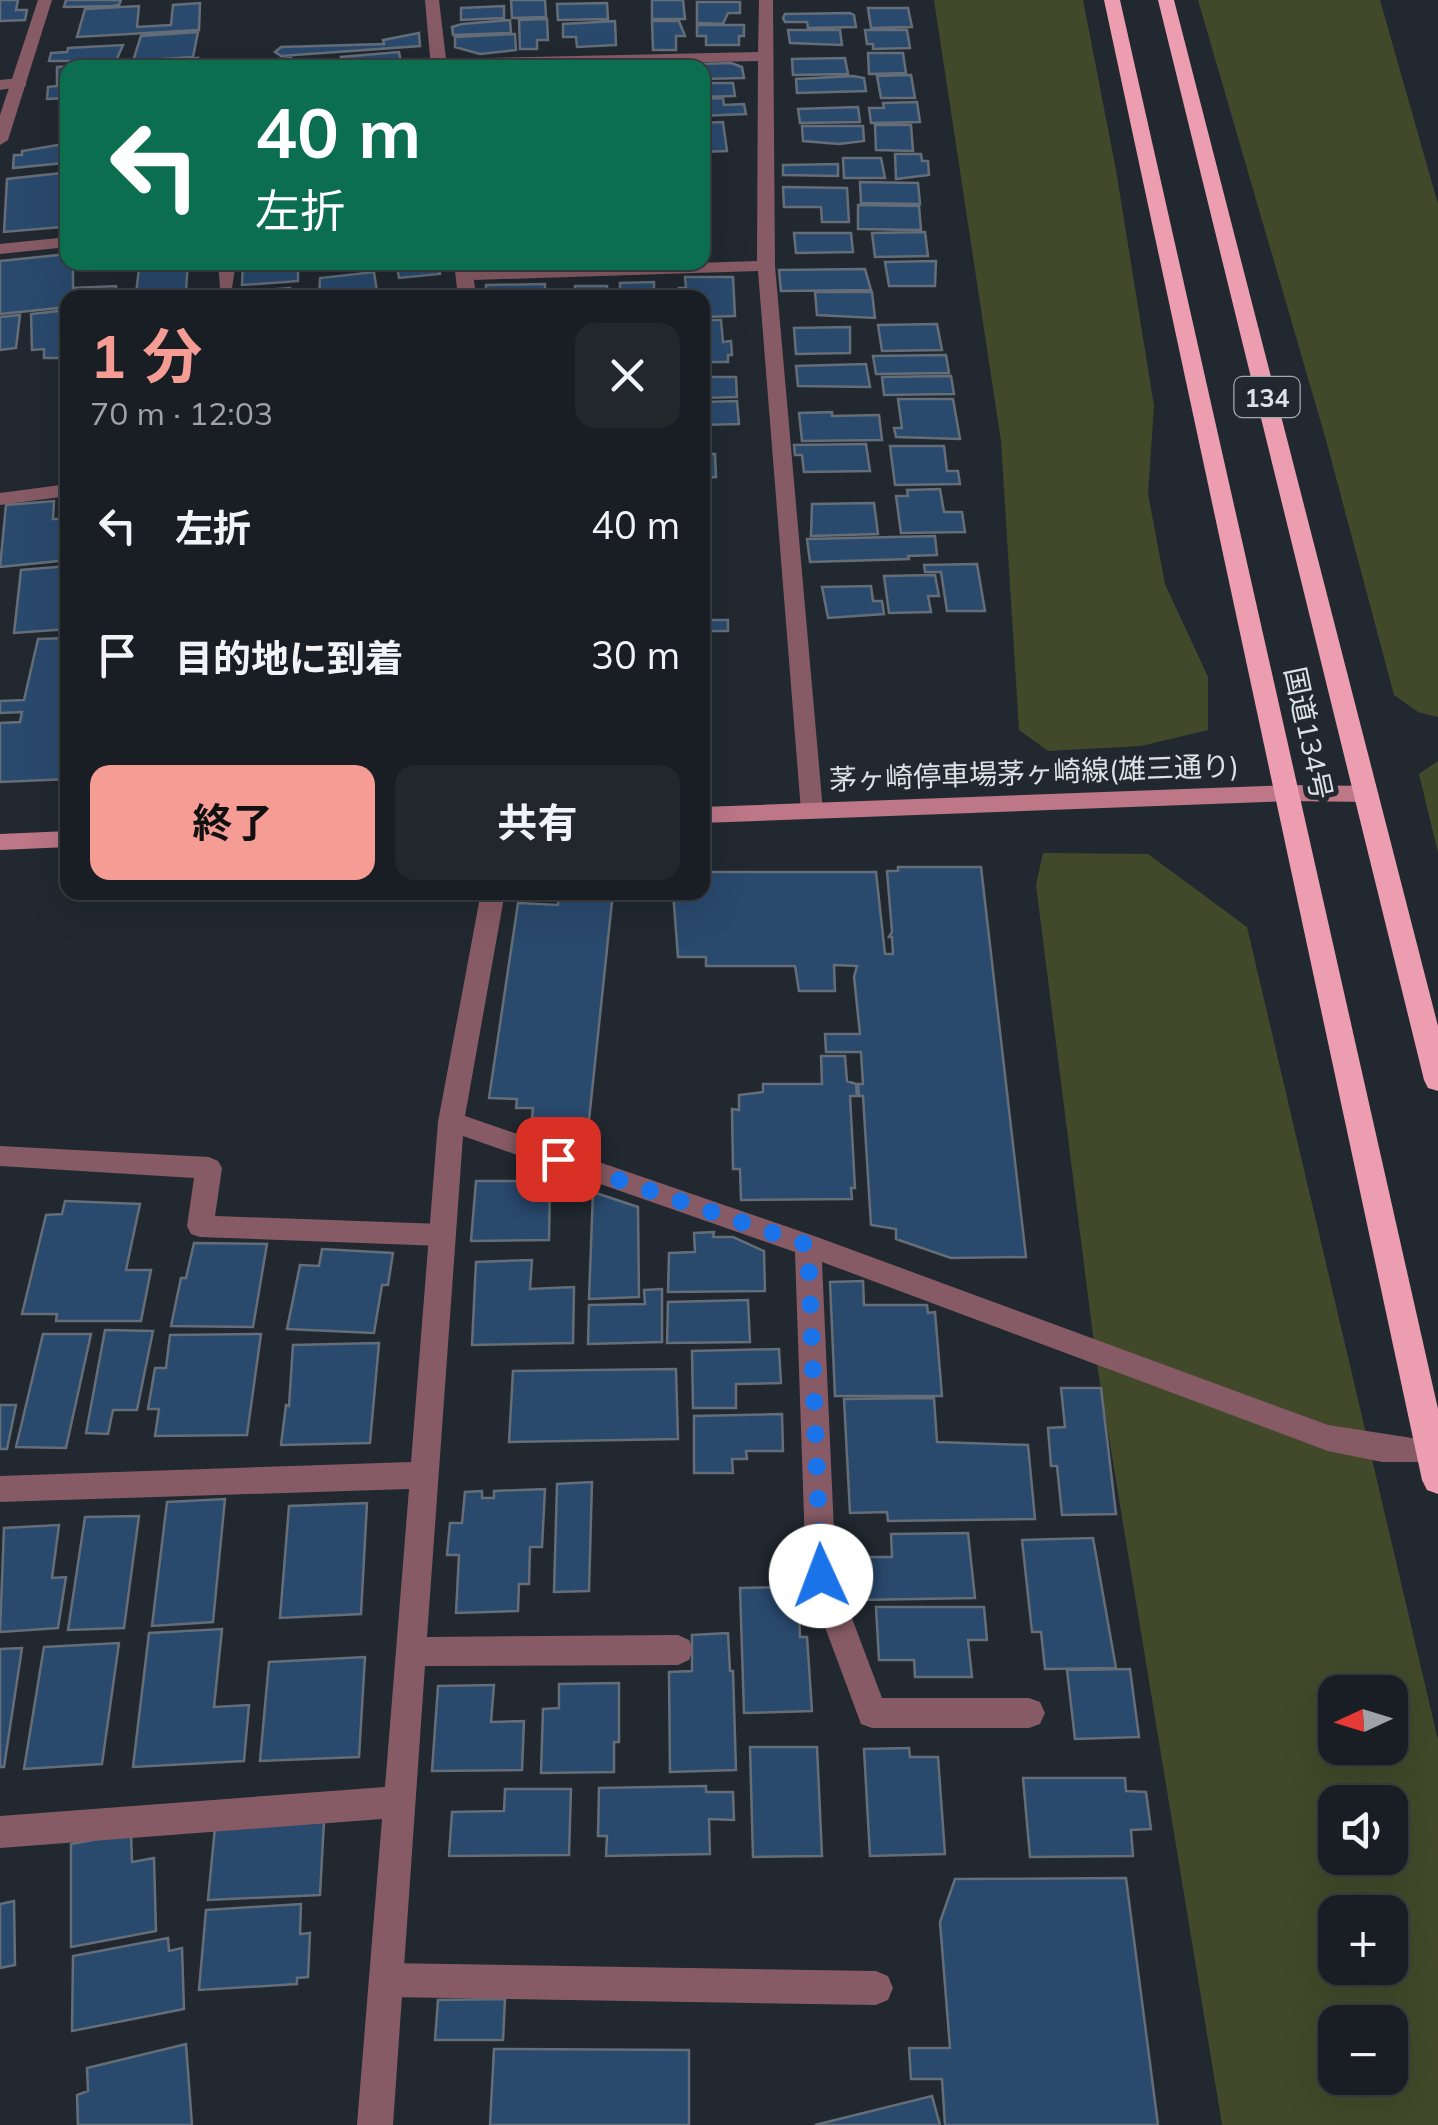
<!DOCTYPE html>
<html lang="ja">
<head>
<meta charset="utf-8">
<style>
  :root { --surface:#191e24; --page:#22272c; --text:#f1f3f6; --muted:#9fa2a6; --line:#373c41; --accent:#f59c94 }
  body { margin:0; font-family:Mulish,"Noto Sans JP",sans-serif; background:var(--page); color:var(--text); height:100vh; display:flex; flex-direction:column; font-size:38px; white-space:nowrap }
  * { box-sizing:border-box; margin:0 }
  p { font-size:32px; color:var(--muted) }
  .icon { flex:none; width:55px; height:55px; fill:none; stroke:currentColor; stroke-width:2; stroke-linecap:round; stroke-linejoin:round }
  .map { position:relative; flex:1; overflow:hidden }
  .sheet { position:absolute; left:60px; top:290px; width:650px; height:610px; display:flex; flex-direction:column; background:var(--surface); border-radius:20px; box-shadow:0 10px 40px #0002,0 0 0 2px var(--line) }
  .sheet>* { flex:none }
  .banner { position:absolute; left:60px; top:60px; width:650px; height:210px; border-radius:20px; box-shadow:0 10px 40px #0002,0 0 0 2px var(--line); background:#0b6e4f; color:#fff; overflow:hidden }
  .needle { width:65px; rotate:266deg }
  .buttons { position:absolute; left:1318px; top:1675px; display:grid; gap:20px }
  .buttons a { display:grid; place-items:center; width:90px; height:90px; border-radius:20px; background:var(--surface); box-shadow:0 10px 40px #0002,0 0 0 2px var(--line); font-size:50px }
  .pin { position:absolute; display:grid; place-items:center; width:85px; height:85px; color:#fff; margin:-42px; border-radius:20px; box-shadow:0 5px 15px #0006 }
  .me { position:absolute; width:110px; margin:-55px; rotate:358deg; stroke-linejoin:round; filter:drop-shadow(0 0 8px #0008) }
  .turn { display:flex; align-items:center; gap:35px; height:210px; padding:0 30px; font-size:45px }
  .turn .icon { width:130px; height:130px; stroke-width:2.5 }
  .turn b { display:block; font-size:70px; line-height:85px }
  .round { display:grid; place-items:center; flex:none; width:105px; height:105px; border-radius:20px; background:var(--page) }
  .summary { display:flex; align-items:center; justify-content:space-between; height:170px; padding:0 30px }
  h1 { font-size:60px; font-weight:700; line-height:75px; color:var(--accent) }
  .cta { display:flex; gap:20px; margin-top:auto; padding:20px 30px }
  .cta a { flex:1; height:115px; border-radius:20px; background:var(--accent); color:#111; font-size:40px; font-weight:700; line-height:115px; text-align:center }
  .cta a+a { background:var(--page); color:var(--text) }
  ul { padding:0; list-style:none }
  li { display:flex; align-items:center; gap:30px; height:130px; padding:0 30px }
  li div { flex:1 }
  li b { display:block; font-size:38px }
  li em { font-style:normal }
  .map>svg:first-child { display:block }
</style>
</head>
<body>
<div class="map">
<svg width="1438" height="2125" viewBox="0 0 1438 2125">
  <rect width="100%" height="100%" fill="#212830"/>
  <!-- green -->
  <path fill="#41492a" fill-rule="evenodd" d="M934,0H1083L1116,170L1154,406L1148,494L1165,584L1208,677V730L1141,746L1048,751L1019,730L1001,441Z
    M1198,0H1380L1438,204V717L1418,712L1394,695L1326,440Z
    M1438,761V853L1419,774Z
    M1043,853L1148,854L1247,927L1438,1740V2125H1222L1096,1359L1036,885ZM1335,1692H1390V1748H1335ZM1335,1802H1390V1858H1335ZM1335,1912H1390V1968H1335ZM1335,2022H1390V2078H1335Z"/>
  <!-- building -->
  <path fill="#29496d" stroke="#656e78" stroke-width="2.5" d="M0,0H18L16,10H27L25,20L0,21Z
    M66,0H121L119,5L113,6L64,7Z
    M511,0H545L546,17L512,18Z
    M652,0H683L685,19H652Z
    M697,2H740V13H728L723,24L697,23Z
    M200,3L199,30L77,37L85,9L139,6L137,27L171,25L173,5Z
    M607,3L608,19L558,20L557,4Z
    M504,6V18L461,20V8Z
    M868,8H908L912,27L871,28Z
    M850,13L854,15L856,27L808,28L807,22H785L783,18L785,14Z
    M547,19L548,40H537V49H520L519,20Z
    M510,20L511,33L453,35L452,27L462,24Z
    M615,21L616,45L577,47L576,37H563V24Z
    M652,21H679L685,36H676V50H653Z
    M697,25H744V36H739V45H706V36H697Z
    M788,30H840L842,45L790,43Z
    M865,30H907L910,48L873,49V44H867Z
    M198,32L193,57L133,61L141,36Z
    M419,33L420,46L281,56L275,52L281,47L384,44L383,40Z
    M515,34L516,50L480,54L455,47V37Z
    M123,45L116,61H49L51,53L67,52L68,48Z
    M399,52L402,68H342L341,57Z
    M868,53H903L906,73L869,74Z
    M198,58V68H146V63Z
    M291,58L293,68H260L259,61Z
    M845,58L848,74L793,75L792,59Z
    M731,63L742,67L744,78L702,79L699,64Z
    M123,64L122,68H68V98L47,99L48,87L57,86V67Z
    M911,75L915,98H881L877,76Z
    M853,76L864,78L866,91L797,93L796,79Z
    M702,83H733L735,96L702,97Z
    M723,98L724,105L744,104L746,114L702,116V99Z
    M917,102L920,122L871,123L869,108H884L883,103Z
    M858,107L860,122L800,123L798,109Z
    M723,122L727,151L702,152V123Z
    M875,125H911L913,151L876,150Z
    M802,126H863L864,141L839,144L803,141Z
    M64,144L63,163L13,168L14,155H22V151Z
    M895,154H921L922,161H928L929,175L896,179Z
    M843,158H881L885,178H844Z
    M838,164V176L783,175V165Z
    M62,173L61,227L4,232L7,179Z
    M860,182L918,183L920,204L861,203Z
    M783,187L847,188L849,222H822L821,207H784Z
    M858,205L919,206L921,230L858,229Z
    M925,232L928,256L875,257L872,233Z
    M794,233H851L853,252L796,253Z
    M68,254V262H73V288L116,286L117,298H68V307L0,314V261Z
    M936,261L935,286H889L885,262Z
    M150,262H188L186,291L136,294L139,268L150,267Z
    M243,262H298V281L242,285Z
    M438,264L440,274L399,278L397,267Z
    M865,269L871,290L781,291L779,270Z
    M374,272L378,298H319L320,278Z
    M685,277H733L735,316L702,317V298H679V288H686Z
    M654,282V297L665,298H620V283Z
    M545,284V298H486V285Z
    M575,286H607V298H575Z
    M290,288L291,298H240L239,292Z
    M815,292H872L875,318L817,315Z
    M68,310V358H44V349L32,350L31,314Z
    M20,315L16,348L0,350V317Z
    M702,320H721L723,342L731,341L732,355H728V362H702Z
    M937,324L942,350L882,351L878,325Z
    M850,327V353L796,354L794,328Z
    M946,355L949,373L876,374L873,356Z
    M866,364L870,387L798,386L796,366Z
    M951,376L954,394L884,395L882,377Z
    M702,377H736L737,397L702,398Z
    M898,399H953L960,439L896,437L894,428H902Z
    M737,401L739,424L702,425V402Z
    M832,412V416L879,415L882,440L802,441L799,413Z
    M702,441L703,454H715L716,477L702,478Z
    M866,444L870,471L804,472L802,455H795L794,445Z
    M890,446H944L947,471H958L960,484L895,485Z
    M940,489L944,512H962L965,532L901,533L896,496H908L907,490Z
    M54,501L53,519H60V525H64L63,543H68V560L0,567L6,505Z
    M874,503L878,534L811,536L812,504Z
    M935,536L937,555L908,556L909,559L810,562L807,539Z
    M977,564L985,611H947L941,572H925L924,565Z
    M68,566V629L14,633L21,570Z
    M935,575L939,596H928L931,612L889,613L884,576Z
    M871,586L873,601H882L884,614L828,618L822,587Z
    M702,620H728V631H702Z
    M68,638V779L0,782V723L20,722L22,712L0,713V701L24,700L38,639Z
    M898,867H981L1026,1257L951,1258L896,1239V1229L871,1225L863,1096H859L858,1084H863L861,1052H826L825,1034H860L854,977L857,966L834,965L835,991H799L795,966H706V957H678L673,892H702V872H876L885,954H893L892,937H889L892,932L887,871H898Z
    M559,892H613L589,1120L532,1118L533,1108H516L517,1099L489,1098L518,903L558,905Z
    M821,1056H845L847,1081L856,1084L857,1096H850L855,1188H851L852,1199L741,1200L740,1169H733L732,1109L739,1110V1095L763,1092V1084H822Z
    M476,1181H550L549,1240L471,1241Z
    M593,1192L638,1207L639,1297L589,1299Z
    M65,1201L140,1204L126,1270H151L141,1321H56L57,1314H22L46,1215L62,1214Z
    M714,1232L713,1237H733L764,1251L765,1291L668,1292L669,1253L695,1252L694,1233Z
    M194,1243L267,1244L253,1327L171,1326L181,1278H186Z
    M322,1249L393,1253L388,1285H382L374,1333L287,1329L300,1265L319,1266Z
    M532,1260L530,1289L574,1287L573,1343L472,1345L476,1262Z
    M863,1281L864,1305H927L928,1313L935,1312L942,1396H835L830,1282Z
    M662,1289V1342L588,1344L589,1305L645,1304L644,1290Z
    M748,1300L750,1342L667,1343L668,1302Z
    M105,1330L153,1331L137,1410H113L108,1434L86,1433Z
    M43,1334H91L66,1448L16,1447Z
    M261,1334L247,1435L155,1436L159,1409H148L155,1368H166L170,1335Z
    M379,1343L370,1443L281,1445L286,1405L289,1406L293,1345Z
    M779,1349L781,1383L736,1384V1408H693L692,1351Z
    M676,1369L678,1439L509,1442L513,1371Z
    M1061,1388H1101L1116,1514L1062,1515L1057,1466H1051L1048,1428L1065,1427Z
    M934,1398L937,1442L1028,1445L1035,1519L888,1521L887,1512L850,1513L844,1399Z
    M0,1405H16L7,1449H0Z
    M782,1414L783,1451H746L747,1459H732L733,1473H694V1416Z
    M592,1482L589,1591L554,1592L557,1484Z
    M545,1489L542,1547H530L529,1584H519L518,1611L456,1613L459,1555H447L450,1523H462L465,1492L482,1491V1498H494V1491Z
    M225,1499L213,1622L152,1626L167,1502Z
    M367,1503L361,1614L280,1618L289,1506Z
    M139,1516L124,1628L68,1630L85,1517Z
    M59,1525L52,1578L66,1577L58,1628L0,1632L4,1528Z
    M968,1533L975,1598L858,1600L857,1557H892L891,1534Z
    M1093,1538L1116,1668L1045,1669L1041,1632H1032L1022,1540Z
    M798,1587L800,1637H807L812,1711L744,1713L740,1588Z
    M876,1607H984L987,1640H968L972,1677H915L914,1660H879Z
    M222,1629L214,1707L249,1705L244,1761L133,1767L149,1633Z
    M728,1633L730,1671H733L736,1770L670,1772L669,1672L692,1671V1635Z
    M119,1643L102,1764L24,1769L44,1647Z
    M22,1648L4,1767H0V1649Z
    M365,1657L359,1757L260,1761L269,1662Z
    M1130,1669L1139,1737L1075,1739L1067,1670Z
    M619,1683V1742H614V1772L541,1773L543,1709L559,1708V1684Z
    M494,1685L491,1722L524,1721L522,1770L432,1771L438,1686Z
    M750,1747H817L822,1856L753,1857Z
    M909,1748L910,1757H938L945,1854L870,1856L864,1749Z
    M1023,1778H1125L1126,1791L1146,1792L1151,1829L1131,1830L1133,1856L1030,1857Z
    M706,1786V1792H733L734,1820L709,1819L710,1854L606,1856L607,1836H598L599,1788Z
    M505,1789H571L569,1855L449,1856L452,1812L504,1811Z
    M324,1821L320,1895L208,1900L215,1827Z
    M131,1833L132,1862L154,1858L156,1931L71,1947V1844Z
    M1126,1878L1158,2125H945L942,2079H911L909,2048H950L940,1922L955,1879Z
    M14,1901L15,1965L0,1968V1904Z
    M301,1904L300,1934L310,1933L308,1977L297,1978V1984L199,1990L206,1910Z
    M168,1938L169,1951L182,1948L184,2009L72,2031L73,1956Z
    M505,1999L503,2040H435L438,2000Z
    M186,2044L192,2125H78L77,2095L88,2091L87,2068Z
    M494,2049L689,2050V2125H490Z
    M932,2096L940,2125H815Z"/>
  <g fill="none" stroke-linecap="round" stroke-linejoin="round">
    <!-- service -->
    <path fill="#875b65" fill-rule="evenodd" d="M20,78L26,80V86L0,90V80Z
      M218,262H236L232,288H220Z
      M0,1146L209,1157L218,1161L222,1168L215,1216L442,1224L451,1227L455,1235L451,1243L442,1246L200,1237L191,1234L187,1226L194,1178L0,1166Z
      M386,1963L876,1971L888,1976L893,1988L888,2000L876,2005L386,1997L374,1992L369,1980L374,1968Z"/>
    <!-- minor -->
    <path fill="#875b65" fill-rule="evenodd" d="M38,0H52L8,140L0,145V115Z
      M425,0H439L446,59L758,52L759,0H773L775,266L823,811L820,817H804L801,811L758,271L474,280L476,298H458L454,262H472L473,270L757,261L758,61L431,68Z
      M68,237V247L0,254V244Z
      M68,484V496L0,505V493Z
      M481,892H505L465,1116L817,1237L1328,1425L1438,1442V1462H1382L1328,1451L822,1262L836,1576L882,1698H1029L1040,1702L1045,1713L1040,1724L1029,1728H872L861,1724L806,1576L795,1252L463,1136L427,1637L678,1635L689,1640L693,1650L689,1660L678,1665L425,1666L393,2125H357L382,1819L0,1848V1816L385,1787L409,1489L0,1502V1476L411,1462L438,1122Z"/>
    <!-- secondary -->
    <path fill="#bd7787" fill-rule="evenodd" d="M1289,785L1368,786L1379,794L1368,802L1289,801L702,823V807Z
      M68,831V847L0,850V834Z"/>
    <!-- trunk -->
    <path fill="#ec9eb0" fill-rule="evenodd" d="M1104,0H1120L1438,1409V1494L1427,1490L1422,1480Z
      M1158,0H1174L1438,1026V1091L1428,1088L1424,1080Z"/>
  </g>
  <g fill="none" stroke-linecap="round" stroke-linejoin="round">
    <!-- route -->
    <path stroke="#1a73e8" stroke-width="18" stroke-dasharray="0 32.4" d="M558,1159L808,1245L821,1576"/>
  </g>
  <g text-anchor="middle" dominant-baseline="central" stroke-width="10" stroke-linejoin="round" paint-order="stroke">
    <!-- shield labels -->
    <rect fill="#212830" stroke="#a5aab1" stroke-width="2.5" x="1234.5" y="377" width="65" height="40" rx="8"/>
    <g font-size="25" font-weight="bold" fill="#dde2e8">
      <text x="1267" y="397">134</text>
    </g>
    <!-- street labels -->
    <g font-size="28" fill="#dde2e8" stroke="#212830">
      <text transform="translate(1309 733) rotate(78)">国道134号</text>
      <text transform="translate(1034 772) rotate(-2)">茅ヶ崎停車場茅ヶ崎線(雄三通り)</text>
    </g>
  </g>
</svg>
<div class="buttons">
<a><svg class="needle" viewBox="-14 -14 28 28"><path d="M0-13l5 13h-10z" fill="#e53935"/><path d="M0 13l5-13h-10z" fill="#9fa2a6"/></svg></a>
<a><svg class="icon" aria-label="sound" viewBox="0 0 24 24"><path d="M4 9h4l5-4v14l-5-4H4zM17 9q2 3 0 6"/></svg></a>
<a>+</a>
<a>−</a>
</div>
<div class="pin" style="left:558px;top:1159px;background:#d93025"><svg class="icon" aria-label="arrive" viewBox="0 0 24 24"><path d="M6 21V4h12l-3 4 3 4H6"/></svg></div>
<svg class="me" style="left:821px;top:1576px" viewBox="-20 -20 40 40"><circle r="19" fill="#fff"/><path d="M0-13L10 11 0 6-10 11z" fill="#1a73e8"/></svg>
<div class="banner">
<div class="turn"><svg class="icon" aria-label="left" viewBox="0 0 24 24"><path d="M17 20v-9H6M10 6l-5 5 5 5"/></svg><div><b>40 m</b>左折</div></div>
</div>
<section class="sheet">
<div class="summary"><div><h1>1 分</h1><p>70 m · 12:03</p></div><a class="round"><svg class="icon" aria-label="close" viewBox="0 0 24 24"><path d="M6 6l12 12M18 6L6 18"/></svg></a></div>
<ul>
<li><svg class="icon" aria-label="left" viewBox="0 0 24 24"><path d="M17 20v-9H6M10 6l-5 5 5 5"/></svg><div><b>左折</b></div><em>40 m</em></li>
<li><svg class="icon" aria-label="arrive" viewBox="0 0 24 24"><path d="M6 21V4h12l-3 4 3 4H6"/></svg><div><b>目的地に到着</b></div><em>30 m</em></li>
</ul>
<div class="cta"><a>終了</a><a>共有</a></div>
</section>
</div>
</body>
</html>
